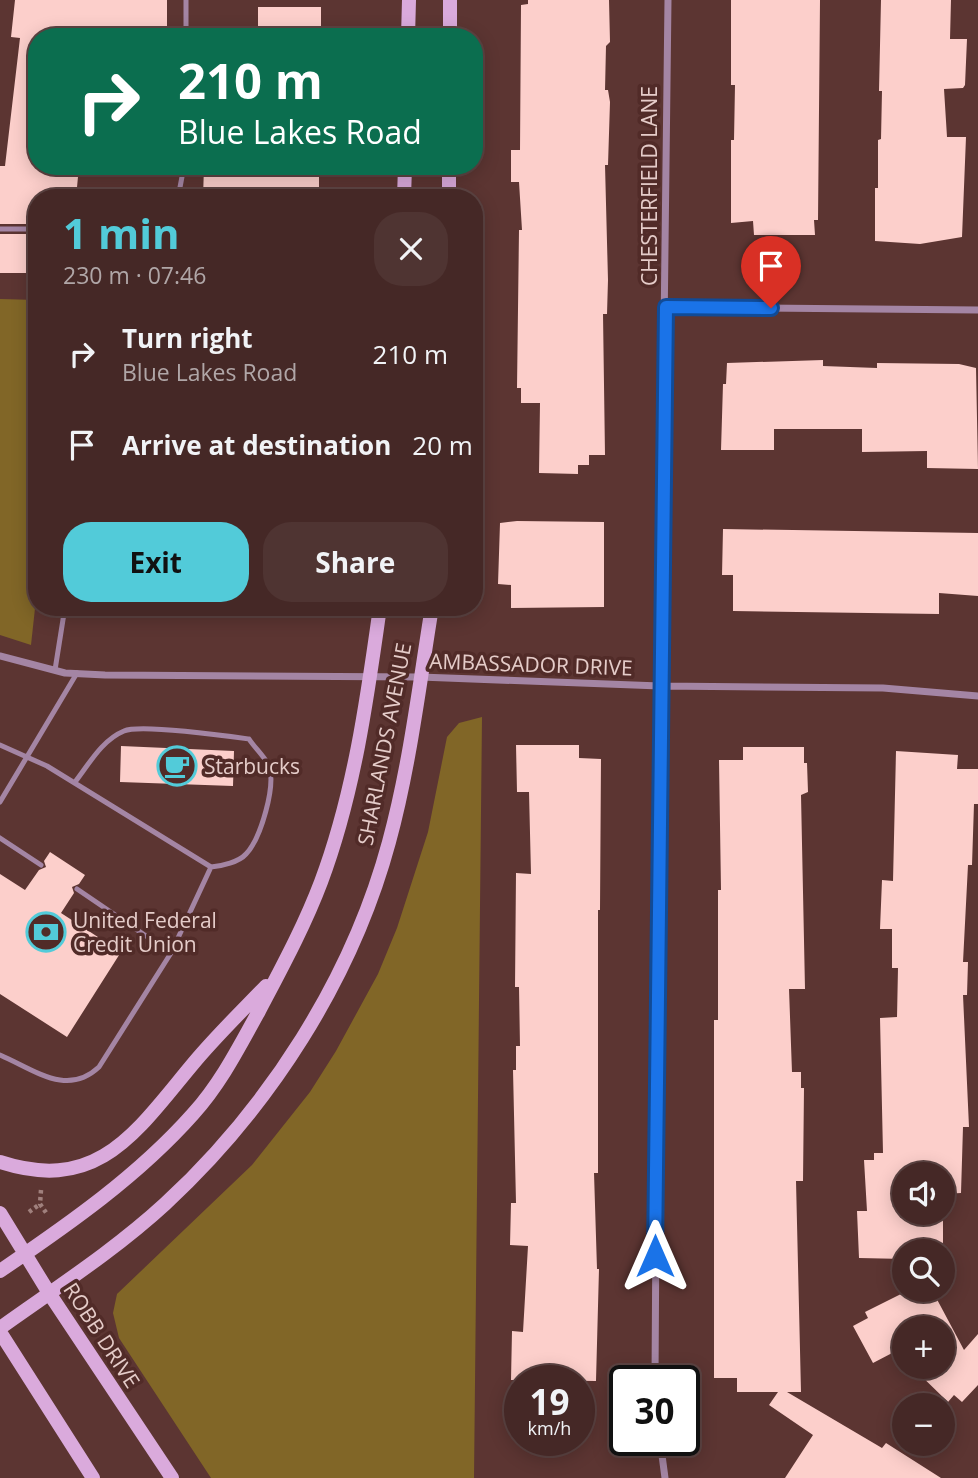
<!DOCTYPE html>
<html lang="en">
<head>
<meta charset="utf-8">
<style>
  :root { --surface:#452826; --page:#4f3432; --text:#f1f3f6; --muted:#b0a6a7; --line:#5d4443; --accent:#52cbd9 }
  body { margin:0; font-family:"Open Sans",sans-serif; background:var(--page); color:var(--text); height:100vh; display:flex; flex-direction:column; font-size:26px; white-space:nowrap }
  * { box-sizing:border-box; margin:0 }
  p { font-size:23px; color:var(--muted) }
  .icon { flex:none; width:38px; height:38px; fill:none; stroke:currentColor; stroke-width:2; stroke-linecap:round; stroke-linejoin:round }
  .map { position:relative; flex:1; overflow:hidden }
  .side { position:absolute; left:28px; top:189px; width:455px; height:427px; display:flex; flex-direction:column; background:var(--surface); border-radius:28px; box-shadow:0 4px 18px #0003,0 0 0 2px var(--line) }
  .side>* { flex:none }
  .banner { position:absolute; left:28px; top:28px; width:455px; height:147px; border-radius:28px; box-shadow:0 4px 18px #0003,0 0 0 2px var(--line); background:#0b6e4f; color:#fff; overflow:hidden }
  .buttons { position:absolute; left:892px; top:1162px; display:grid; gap:14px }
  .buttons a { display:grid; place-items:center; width:63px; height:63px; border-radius:50%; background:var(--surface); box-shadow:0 4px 18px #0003,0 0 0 2px var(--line); font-size:35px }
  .speed { position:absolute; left:504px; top:1365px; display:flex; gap:14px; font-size:35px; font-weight:700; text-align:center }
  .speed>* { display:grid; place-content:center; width:91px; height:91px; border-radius:50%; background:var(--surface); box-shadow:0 4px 18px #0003,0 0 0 2px var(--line); line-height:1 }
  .speed small { font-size:18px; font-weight:400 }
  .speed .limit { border:4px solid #111; border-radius:10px; background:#fff; color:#111 }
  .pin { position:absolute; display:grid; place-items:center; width:60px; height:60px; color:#fff; margin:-72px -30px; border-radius:50% 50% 50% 0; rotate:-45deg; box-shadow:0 0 7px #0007 }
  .pin .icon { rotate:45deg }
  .me { position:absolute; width:77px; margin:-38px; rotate:0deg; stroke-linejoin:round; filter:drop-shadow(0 0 5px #0008) }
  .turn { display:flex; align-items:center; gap:24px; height:147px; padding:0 35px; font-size:32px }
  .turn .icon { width:91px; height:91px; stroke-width:2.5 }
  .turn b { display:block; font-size:49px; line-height:60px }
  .round { display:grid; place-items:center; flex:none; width:74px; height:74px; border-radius:28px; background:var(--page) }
  .headline { display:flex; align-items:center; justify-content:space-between; height:119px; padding:0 35px }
  h1 { font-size:42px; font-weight:700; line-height:52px; color:var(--accent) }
  .primary-button { display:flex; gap:14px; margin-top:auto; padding:14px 35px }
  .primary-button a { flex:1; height:80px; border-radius:28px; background:var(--accent); color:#111; font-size:28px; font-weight:700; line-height:80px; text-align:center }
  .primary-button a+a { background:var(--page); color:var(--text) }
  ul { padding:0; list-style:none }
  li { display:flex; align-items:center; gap:21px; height:91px; padding:0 35px }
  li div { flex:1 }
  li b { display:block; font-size:26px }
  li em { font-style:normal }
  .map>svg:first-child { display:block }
</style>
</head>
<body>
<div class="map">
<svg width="978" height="1478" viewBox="0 0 978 1478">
  <rect width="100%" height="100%" fill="#5c3532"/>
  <!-- green -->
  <path fill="#816627" d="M0,299L37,300V590L31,645L0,635Z
    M482,717L474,1478H211L119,1338L113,1313L117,1294L252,1165L310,1092L336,1051L378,974L397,928L428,832L447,737L459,723Z"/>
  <!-- building -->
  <path fill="#fccfcb" d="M15,0H167V37H37V166H79L76,198H37V224H0V166H5L20,38L11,37Z
    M528,0H609L610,42L606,46L605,90H608L610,102L608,165H605L608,280L607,314H603L605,455H589V465H578V474L539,473L540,403H521V388H517L519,230H522L519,182H511V150H520L521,5L528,4Z
    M731,0H820L818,220H814L815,235H754L753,221L731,223V140H734L735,85H731Z
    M881,0H951L950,39H967L965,85L963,88L944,89L947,137H966L962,237L920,244L875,241V188H878V140L881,139L882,91H879Z
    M258,7H321V37H258Z
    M204,166H319V198H203Z
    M0,234H37V273H0Z
    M823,360V366L877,368V363L959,364L976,368L978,469L927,468V451L862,452V429H774V450H721L723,384H726L727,363Z
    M517,521L604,522V607L511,608V585L498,584L500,523Z
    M723,529L978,533V596L939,593V614L733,611V575H722Z
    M516,745H579V758L601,759L600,910H598V1173H594L597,1269H599L596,1381L511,1380L512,1331L523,1332L528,1246L510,1245L511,1203H516L513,1070H516V1046H520L519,987H515L516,873L531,874L529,792H517Z
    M121,746L234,751L233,786L120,782Z
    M743,747H804V763H807L808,792L801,795L805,989H789L792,1072H801V1088H804L803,1181H796L801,1392H787L882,1448L886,1443L941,1478H785L813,1435L769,1405L778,1392H737V1378H714V1020H718V890H721L719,760H743Z
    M896,751L958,755L957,769H978V804H974L972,865H968L963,962H968L967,995H963L969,1127H963L961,1193L943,1194V1174H905V1213H943V1251H905V1259L859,1258L857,1211H867L864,1160H874V1153H883L880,1018L897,1017L898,968H892V929H880L882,880L893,881Z
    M50,852L85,875L79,884L72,887L74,893L61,913L121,952L67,1037L0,994V874L25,890L39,870L46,867L44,861Z
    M909,1290H932L964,1350L978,1334V1385L962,1402L954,1395L948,1402L912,1367H943V1328H905V1360L896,1351L873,1363L853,1326L868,1318L865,1312Z"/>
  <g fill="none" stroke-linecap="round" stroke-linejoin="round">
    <!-- path -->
    <path stroke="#a0807d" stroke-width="4.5" stroke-dasharray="3.5 3.5" stroke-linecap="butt" d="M41,1190L40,1204L47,1214
      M29,1212L40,1204"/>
    <!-- service -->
    <path stroke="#a485a4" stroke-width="5" d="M186,37V0
      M178,198L184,166
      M0,229H37
      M55,670L65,607
      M0,745L47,766L211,867C222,866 239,862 246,854C261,838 276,786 269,766C265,757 254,747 249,739C227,736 140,724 124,731C102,740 89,764 75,782
      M0,802L77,673
      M0,838L41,865
      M77,889L171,953
      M0,1055C35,1070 67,1097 99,1067L171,953L211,867"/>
    <!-- minor -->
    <path stroke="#a485a4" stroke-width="7" d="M666,307L978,310
      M0,656L65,673L105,675L420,677L660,686L883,688L978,696
      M655,1381L659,741L668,0
      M660,1440L665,1478"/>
    <!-- secondary -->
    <path stroke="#daaadc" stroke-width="14" d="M408,37L409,0
      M450,37V0
      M404,198L405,166
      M449,198V166
      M0,1162C98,1194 136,1132 192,1065C215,1037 241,1012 266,986
      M0,1213L49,1293L172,1478
      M0,1271C69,1224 138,1176 193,1114C221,1083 239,1047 259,1011C281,969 304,927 321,882C354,794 367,700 380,607
      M0,1328C56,1288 115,1250 165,1204C269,1108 352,979 389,842C410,765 419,686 432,607
      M0,1332L93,1478"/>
  </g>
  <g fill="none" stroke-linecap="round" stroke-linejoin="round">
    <!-- route casing -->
    <g stroke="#114b97" stroke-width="18">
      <path id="route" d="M655,1256L666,307L771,308"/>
    </g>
    <!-- route -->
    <use href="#route" stroke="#1a73e8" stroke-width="12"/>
  </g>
  <!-- icons -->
  <defs>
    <g id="cafe-ring" transform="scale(2.0125)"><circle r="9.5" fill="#512b28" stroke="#52cbd9" stroke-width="1.5"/><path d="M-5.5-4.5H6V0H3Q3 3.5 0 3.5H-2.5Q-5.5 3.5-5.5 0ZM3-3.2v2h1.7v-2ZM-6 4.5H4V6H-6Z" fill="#52cbd9"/></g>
    <g id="bank-ring" transform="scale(2.0125)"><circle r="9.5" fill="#512b28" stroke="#52cbd9" stroke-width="1.5"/><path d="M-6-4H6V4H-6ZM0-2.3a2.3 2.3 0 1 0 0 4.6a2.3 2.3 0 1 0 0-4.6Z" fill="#52cbd9"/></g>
  </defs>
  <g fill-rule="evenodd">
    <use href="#cafe-ring" x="177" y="766"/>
    <use href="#bank-ring" x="46" y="932"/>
  </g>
  <g text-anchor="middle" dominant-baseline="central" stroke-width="7" stroke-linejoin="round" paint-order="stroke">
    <!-- street labels -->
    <g font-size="21" fill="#e5ccc9" stroke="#512b28">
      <text transform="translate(649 186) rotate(-90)">CHESTERFIELD LANE</text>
      <text transform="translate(531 664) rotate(2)">AMBASSADOR DRIVE</text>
      <text transform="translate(384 744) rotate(-79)">SHARLANDS AVENUE</text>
      <text transform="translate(102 1335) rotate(57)">ROBB DRIVE</text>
    </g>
    <!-- poi labels -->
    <g font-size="21" fill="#e5ccc9" stroke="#512b28" text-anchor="start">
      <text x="204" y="766">Starbucks</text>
      <text x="73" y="920">United Federal<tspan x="73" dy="24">Credit Union</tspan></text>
    </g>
  </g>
</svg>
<div class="buttons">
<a><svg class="icon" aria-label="sound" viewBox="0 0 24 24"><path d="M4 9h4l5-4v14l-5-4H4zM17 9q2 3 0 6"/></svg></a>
<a><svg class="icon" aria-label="search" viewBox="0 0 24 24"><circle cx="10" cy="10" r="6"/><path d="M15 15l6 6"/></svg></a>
<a>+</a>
<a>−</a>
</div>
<div class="speed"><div>19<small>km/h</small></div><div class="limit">30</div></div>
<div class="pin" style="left:771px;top:308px;background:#d93025"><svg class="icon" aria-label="arrive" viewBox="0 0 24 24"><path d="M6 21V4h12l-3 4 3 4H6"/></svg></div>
<svg class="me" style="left:655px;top:1256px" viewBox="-20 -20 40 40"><path d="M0-17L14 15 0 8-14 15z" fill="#1a73e8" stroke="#fff" stroke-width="4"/></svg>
<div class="banner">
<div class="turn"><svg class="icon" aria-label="right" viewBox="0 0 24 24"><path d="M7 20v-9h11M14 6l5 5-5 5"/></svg><div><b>210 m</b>Blue Lakes Road</div></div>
</div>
<section class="side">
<div class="headline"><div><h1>1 min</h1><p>230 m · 07:46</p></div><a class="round"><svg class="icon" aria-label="close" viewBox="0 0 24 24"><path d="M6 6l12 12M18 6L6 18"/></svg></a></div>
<ul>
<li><svg class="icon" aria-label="right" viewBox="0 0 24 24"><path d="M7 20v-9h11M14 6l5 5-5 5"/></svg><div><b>Turn right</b><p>Blue Lakes Road</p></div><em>210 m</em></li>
<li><svg class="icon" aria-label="arrive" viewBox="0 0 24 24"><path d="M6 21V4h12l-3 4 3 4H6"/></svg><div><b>Arrive at destination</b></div><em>20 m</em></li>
</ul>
<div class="primary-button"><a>Exit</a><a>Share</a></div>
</section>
</div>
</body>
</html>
